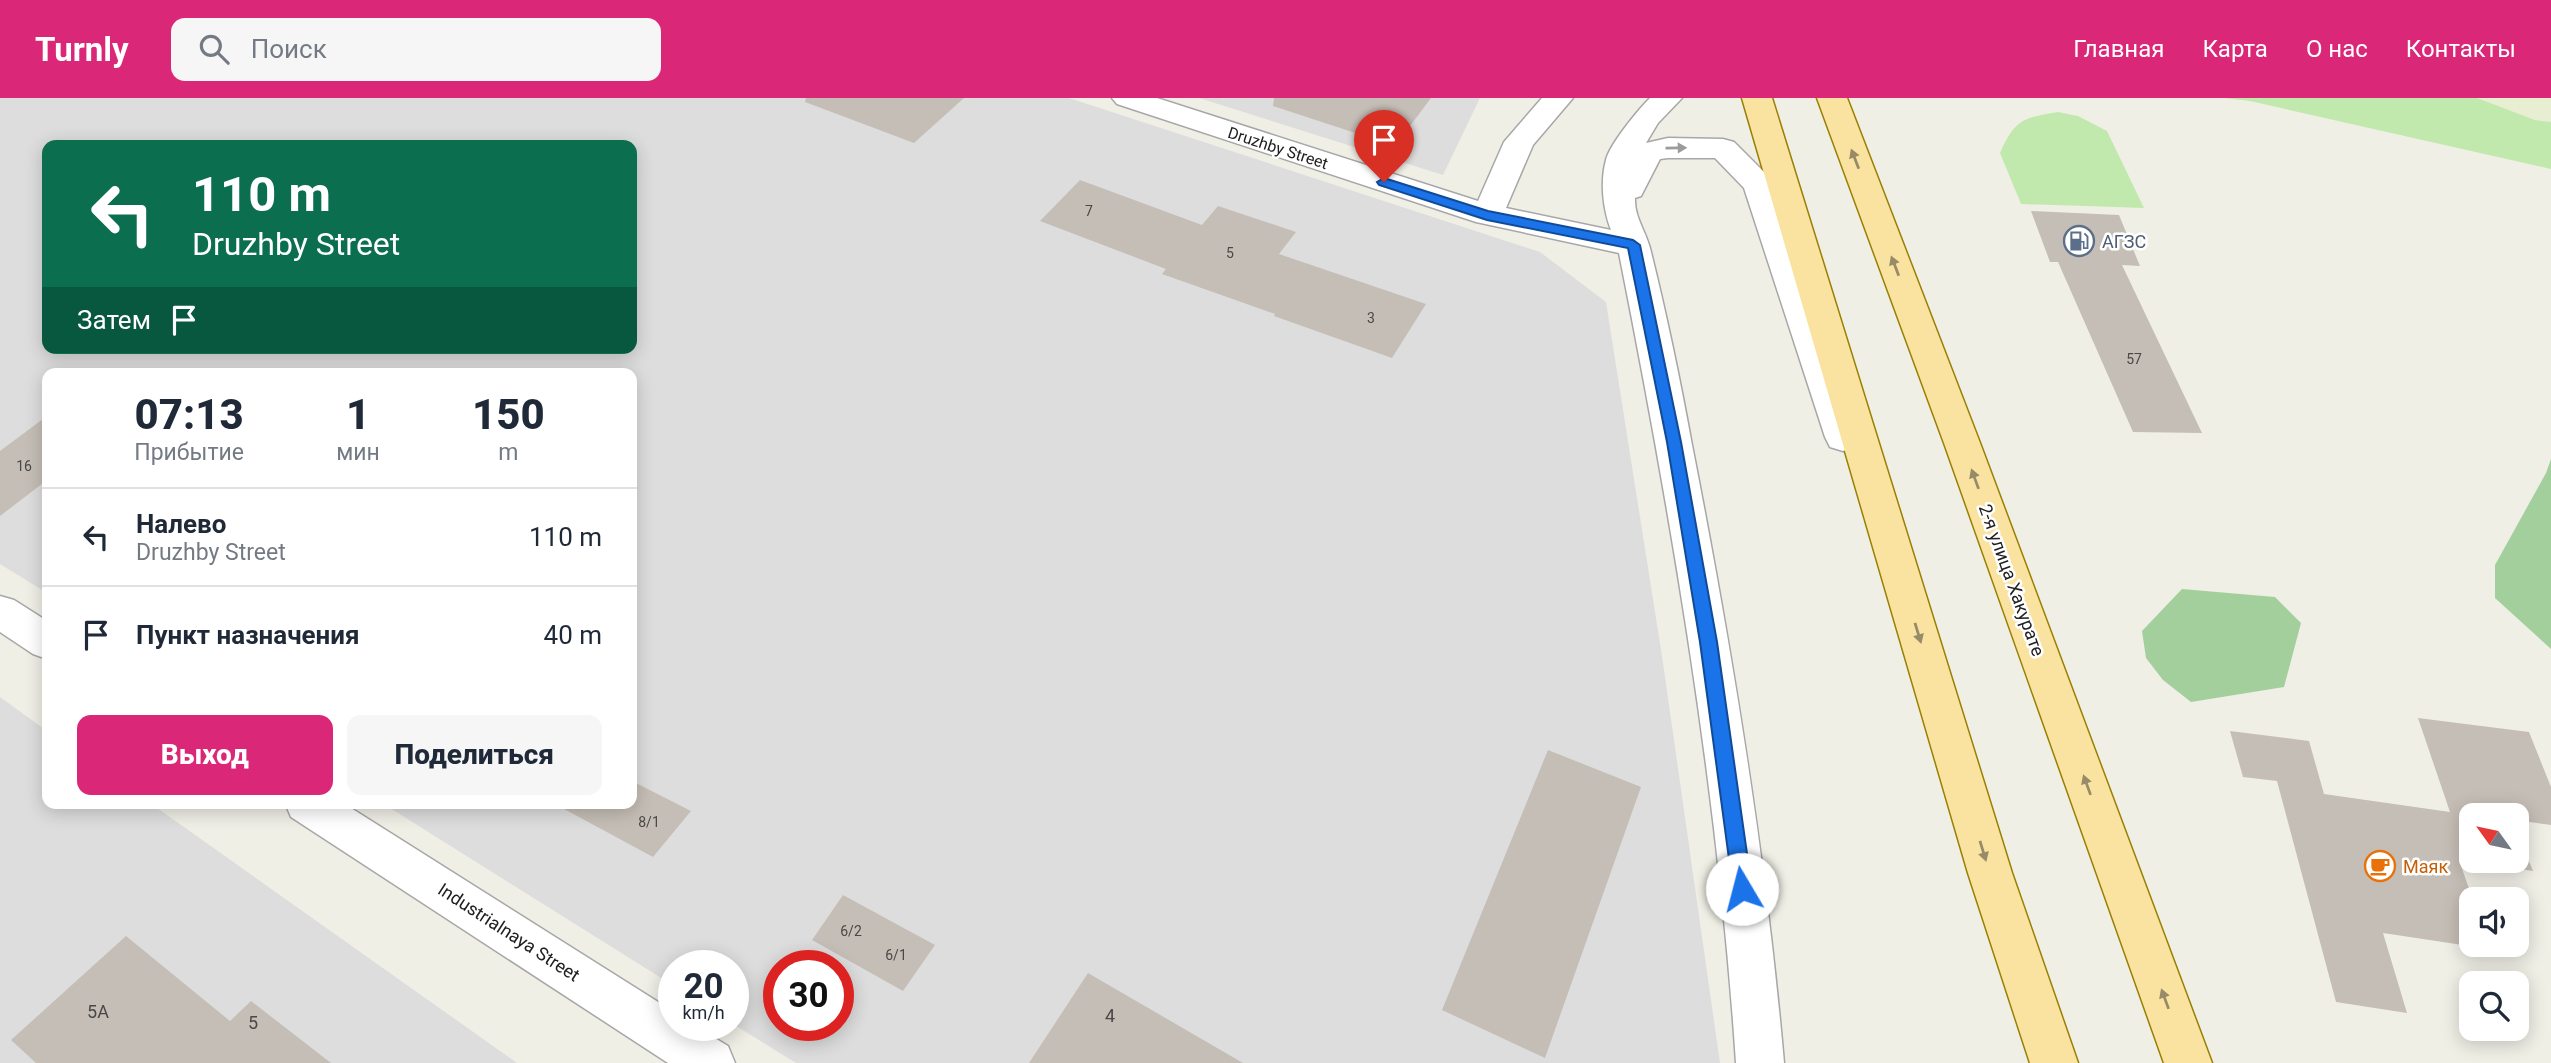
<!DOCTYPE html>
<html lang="ru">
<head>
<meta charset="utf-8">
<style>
  :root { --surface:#fff; --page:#f6f6f7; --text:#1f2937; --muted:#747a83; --line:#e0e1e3; --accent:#db2777 }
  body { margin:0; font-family:Roboto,sans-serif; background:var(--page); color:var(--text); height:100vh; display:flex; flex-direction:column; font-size:26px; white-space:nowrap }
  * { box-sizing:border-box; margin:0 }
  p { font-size:23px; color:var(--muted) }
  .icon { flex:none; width:38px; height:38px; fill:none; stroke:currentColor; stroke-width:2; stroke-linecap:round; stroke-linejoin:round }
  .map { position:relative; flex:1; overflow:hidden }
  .panel { position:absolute; left:42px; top:270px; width:595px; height:441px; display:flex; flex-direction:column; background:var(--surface); border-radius:14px; box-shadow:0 4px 18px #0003 }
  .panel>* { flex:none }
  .top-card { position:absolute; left:42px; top:42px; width:595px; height:214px; border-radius:14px; box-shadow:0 4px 18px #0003; background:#0b6e4f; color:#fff; overflow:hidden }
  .needle { width:46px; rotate:303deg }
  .controls { position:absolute; left:2459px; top:705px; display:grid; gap:14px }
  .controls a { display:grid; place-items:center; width:70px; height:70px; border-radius:14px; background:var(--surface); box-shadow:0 4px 18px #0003; font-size:35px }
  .speed { position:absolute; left:658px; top:852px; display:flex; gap:14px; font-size:35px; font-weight:700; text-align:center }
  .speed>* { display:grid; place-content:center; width:91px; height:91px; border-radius:50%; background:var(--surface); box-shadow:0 4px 18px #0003; line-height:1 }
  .speed small { font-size:18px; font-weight:400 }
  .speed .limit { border:10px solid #d22; background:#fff; color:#111 }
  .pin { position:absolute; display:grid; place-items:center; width:60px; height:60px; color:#fff; margin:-72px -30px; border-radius:50% 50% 50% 0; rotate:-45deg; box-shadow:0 0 7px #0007 }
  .pin .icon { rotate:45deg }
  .me { position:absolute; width:77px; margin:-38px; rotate:352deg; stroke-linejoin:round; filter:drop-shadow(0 0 5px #0008) }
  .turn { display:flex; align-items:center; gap:24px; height:147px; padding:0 35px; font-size:32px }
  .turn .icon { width:91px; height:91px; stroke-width:2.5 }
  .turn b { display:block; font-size:49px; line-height:60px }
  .then { display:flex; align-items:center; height:66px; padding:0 35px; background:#0003; gap:14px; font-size:26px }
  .eta { display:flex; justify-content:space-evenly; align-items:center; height:119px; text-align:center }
  .eta b { font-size:42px; font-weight:800; line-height:49px }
  .button { display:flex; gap:14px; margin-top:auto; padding:14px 35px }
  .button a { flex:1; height:80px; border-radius:14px; background:var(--accent); color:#fff; font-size:28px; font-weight:800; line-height:80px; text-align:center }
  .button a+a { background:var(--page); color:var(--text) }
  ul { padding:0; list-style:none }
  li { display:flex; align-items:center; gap:21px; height:98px; padding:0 35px; border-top:2px solid var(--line) }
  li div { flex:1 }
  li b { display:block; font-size:26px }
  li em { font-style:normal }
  header { display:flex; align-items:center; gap:42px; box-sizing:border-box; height:98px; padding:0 35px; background:var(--accent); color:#fff }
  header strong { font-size:33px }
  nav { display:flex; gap:38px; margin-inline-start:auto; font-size:24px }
  .search { width:490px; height:63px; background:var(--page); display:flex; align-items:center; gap:18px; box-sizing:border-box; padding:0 24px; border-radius:14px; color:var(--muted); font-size:26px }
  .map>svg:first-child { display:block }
</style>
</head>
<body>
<header>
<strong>Turnly</strong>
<div class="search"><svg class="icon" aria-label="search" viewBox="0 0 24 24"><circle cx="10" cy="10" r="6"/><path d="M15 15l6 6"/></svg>Поиск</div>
<nav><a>Главная</a><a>Карта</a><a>О нас</a><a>Контакты</a></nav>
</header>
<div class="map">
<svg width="2551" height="965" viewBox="0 0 2551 965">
  <rect width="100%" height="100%" fill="#f0efe6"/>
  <!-- residential -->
  <path fill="#dedddd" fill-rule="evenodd" d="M0,0H1069L1540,154L1606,204L1662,558L1720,965H796L733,926V868H674V888L382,705H632V275H47V495L0,466ZM47,47H632V250H47ZM779,868H838V928H779Z
    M1199,0H1480L1443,77Z
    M0,599L47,633V705H150L517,965H0Z"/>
  <!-- farmland -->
  <path fill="#e7eed2" d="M2477,0H2551V24L2535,22Z"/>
  <!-- grass -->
  <path fill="#c1e9ad" d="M2224,0H2477L2535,22L2551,24V71L2250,3Z
    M2058,14L2078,18L2107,33L2144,110L2021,106L2000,55C2015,21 2023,20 2058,14Z"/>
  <!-- forest -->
  <path fill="#a2cf9c" d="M2551,361V551L2495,500V467L2546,375Z
    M2182,491L2275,499L2301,525L2284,589L2191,604L2163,582L2146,560L2142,533Z"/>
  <!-- building -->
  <path fill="#c5beb6" d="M806,0H964L914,45L805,4Z
    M1274,0H1431L1395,48L1273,8Z
    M1080,82L1202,127L1218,108L1296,134L1279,156L1426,206L1392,260L1274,218L1275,216L1162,176L1166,171L1040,123Z
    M2031,113L2119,117L2140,168L2122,167L2202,335L2133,334L2058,164H2050Z
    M47,318V382L0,418V353Z
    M2418,620L2529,634L2551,689V727L2516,722V718H2471V763H2516V731L2533,773L2459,762L2473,802L2471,847H2488L2489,851L2383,835L2407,915L2336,904L2277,683L2243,679L2230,633L2309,643L2324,696L2450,714Z
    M1548,652L1641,689L1545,960L1442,912Z
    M632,683L691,713L653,759L553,705H632Z
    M843,797L935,847L903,893L812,842Z
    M126,838L230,923L251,903L331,965H36L11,942Z
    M1088,875L1243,965H1029Z"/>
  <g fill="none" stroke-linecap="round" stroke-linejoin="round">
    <!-- minor casing -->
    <g stroke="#a7a7a7" stroke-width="3">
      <path id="minor" d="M1112,0H1157L1478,103L1504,44L1542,0H1573L1533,47L1506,110L1611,132C1603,111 1600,84 1606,62C1610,46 1638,12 1650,0H1682L1658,25L1646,45L1668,40L1723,41L1734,44L1769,79L1861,339L1856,349L1843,353L1830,349L1825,339L1744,90L1715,60H1668L1660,61L1641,98L1635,100C1634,118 1645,132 1650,150C1666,214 1680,281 1692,347C1732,551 1766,758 1784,965H1736C1718,693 1672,422 1619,155L1476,124L1117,6Z
        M0,498L14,502L47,523V561L33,556L0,534Z
        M285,705H343L674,914V928H695L728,948L735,965H668L291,719Z"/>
    </g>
    <!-- primary casing -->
    <g stroke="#998003" stroke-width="3">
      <path id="primary" d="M1742,0H1772L2012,775L2078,965H2030L1968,775Z
        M1817,0H1847L1980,345L2212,965H2164L1944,345Z"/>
    </g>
    <!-- minor -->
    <use href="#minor" fill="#fff" fill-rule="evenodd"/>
    <!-- primary -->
    <use href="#primary" fill="#fae3a1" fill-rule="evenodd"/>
  </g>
  <!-- one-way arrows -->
  <defs><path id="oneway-solid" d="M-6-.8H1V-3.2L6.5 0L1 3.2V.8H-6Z" transform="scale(1.75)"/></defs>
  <use fill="#9b9b9b" href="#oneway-solid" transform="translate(1676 50) rotate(-1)"/>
  <g fill="#988b67">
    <use href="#oneway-solid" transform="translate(1855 61) rotate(-111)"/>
    <use href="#oneway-solid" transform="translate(1895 168) rotate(-111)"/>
    <use href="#oneway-solid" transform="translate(1975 381) rotate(-110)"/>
    <use href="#oneway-solid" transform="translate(1918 535) rotate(73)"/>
    <use href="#oneway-solid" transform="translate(2087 687) rotate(-110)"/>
    <use href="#oneway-solid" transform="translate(1983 753) rotate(73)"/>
    <use href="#oneway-solid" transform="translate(2165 901) rotate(-110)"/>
  </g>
  <!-- route -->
  <path fill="#1a73e8" stroke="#114b97" stroke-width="2" d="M1384,80L1488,113L1633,142L1640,147L1681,344L1717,544L1752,791L1749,797L1742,800L1736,797L1733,791L1700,544L1667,344L1628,150L1487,122L1379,87L1377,84Z"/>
  <!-- icons -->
  <defs>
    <g id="fuel-ring" transform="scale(1.575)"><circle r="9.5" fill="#fff" stroke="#5c6f8a" stroke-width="1.5"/><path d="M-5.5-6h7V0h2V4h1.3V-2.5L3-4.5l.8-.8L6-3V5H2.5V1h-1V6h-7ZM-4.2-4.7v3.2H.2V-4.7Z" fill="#5c6f8a"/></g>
    <g id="cafe-ring" transform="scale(1.575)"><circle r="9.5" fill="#fff" stroke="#e8710a" stroke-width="1.5"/><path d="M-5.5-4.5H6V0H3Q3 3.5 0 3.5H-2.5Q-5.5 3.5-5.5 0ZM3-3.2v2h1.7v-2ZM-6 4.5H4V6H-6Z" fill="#e8710a"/></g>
  </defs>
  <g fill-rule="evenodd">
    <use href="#fuel-ring" x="2079" y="143"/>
    <use href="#cafe-ring" x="2380" y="768"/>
  </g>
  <g text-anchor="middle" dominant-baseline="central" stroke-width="5" stroke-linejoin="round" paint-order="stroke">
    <!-- number labels -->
    <g font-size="14" fill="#494846">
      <text x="1089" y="113">7</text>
      <text x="1230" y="155">5</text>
      <text x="1371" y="220">3</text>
      <text x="2134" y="261">57</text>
      <text x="24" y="368">16</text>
      <text x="649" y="724">8/1</text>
      <text x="851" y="833">6/2</text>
      <text x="896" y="857">6/1</text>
    </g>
    <!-- far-street labels -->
    <g font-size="16" fill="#202020" stroke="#fff">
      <text transform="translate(1278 50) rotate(18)">Druzhby Street</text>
    </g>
    <!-- service labels -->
    <g font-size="18" fill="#4e5e75" stroke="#fff" text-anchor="start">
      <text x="2102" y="143">АГЗС</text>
    </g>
    <!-- street labels -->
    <g font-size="18" fill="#202020" stroke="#fff">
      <text transform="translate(2012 482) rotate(70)">2-я улица Хакурате</text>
      <text transform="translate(509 834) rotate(33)">Industrialnaya Street</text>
    </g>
    <!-- food labels -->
    <g font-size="18" fill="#c56008" stroke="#fff" text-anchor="start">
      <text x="2403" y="768">Маяк</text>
    </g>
    <!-- near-number labels -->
    <g font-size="18" fill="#494846">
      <text x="98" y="913">5А</text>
      <text x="1110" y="917">4</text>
      <text x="253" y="924">5</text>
    </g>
  </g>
</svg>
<div class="controls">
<a><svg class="needle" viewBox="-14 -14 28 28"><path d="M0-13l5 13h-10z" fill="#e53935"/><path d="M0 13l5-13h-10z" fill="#747a83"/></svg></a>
<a><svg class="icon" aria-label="sound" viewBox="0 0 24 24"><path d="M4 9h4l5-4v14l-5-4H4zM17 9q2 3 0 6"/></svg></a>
<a><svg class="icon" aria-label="search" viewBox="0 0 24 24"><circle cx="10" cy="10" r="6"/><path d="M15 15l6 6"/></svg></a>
</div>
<div class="speed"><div>20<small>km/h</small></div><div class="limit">30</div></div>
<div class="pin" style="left:1384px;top:84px;background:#d93025"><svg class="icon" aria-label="arrive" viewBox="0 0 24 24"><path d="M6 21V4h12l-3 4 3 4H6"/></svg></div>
<svg class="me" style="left:1742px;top:791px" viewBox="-20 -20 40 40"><circle r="19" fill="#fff"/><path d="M0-13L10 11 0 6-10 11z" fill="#1a73e8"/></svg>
<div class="top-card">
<div class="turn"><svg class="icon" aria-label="left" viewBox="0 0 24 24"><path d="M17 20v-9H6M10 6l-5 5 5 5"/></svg><div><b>110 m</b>Druzhby Street</div></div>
<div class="then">Затем<svg class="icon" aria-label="arrive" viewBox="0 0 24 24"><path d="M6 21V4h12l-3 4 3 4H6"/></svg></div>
</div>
<section class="panel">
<div class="eta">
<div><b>07:13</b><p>Прибытие</p></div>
<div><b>1</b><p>мин</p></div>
<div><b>150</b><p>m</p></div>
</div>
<ul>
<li><svg class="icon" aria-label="left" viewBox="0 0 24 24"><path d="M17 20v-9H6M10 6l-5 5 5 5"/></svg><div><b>Налево</b><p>Druzhby Street</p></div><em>110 m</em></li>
<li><svg class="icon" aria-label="arrive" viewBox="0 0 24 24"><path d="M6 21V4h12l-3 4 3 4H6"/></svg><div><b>Пункт назначения</b></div><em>40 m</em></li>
</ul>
<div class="button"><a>Выход</a><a>Поделиться</a></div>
</section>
</div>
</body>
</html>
